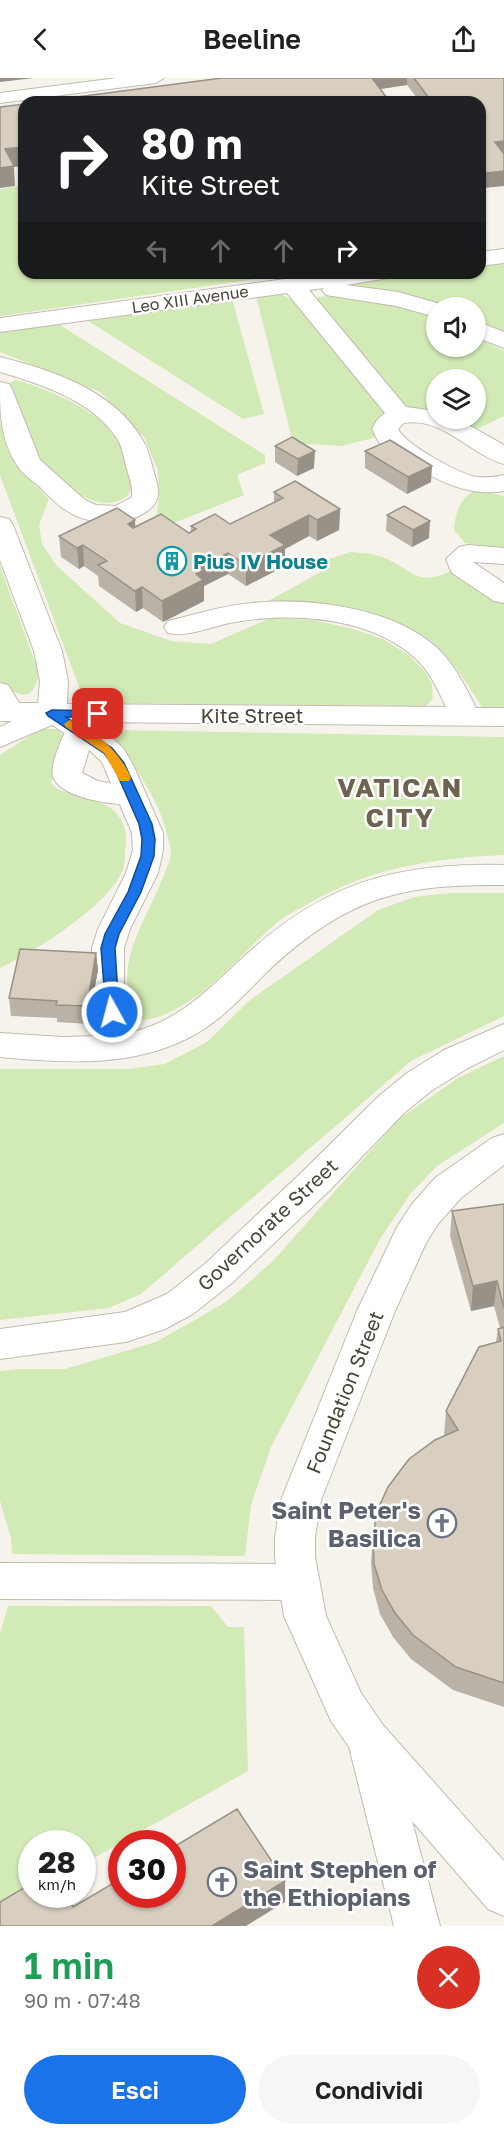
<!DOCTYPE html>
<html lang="it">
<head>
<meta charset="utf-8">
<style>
  :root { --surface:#fff; --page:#f6f6f6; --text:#202124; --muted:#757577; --accent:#1a73e8 }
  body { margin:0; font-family:"Golos Text",sans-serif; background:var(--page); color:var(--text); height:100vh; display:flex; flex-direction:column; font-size:22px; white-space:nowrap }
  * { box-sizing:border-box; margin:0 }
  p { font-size:20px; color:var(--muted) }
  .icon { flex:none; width:33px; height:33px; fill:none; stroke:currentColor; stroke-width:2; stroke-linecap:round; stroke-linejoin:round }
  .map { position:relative; height:1848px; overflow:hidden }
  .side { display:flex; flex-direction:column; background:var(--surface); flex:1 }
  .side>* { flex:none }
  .top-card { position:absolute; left:18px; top:18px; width:468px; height:183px; border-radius:18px; box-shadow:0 2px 4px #0004; background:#202124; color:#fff; overflow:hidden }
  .buttons { position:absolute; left:426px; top:219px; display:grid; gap:12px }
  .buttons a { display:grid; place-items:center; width:60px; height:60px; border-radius:50%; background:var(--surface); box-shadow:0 2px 4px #0004; font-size:30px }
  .speed { position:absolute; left:18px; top:1752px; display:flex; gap:12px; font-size:30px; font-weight:700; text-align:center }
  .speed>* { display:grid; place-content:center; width:78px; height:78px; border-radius:50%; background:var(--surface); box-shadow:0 2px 4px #0004; line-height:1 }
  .speed small { font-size:15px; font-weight:400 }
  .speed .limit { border:9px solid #d22; background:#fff; color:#111 }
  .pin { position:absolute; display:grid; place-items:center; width:51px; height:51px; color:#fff; margin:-26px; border-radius:12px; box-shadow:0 3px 9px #0006 }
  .me { position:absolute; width:66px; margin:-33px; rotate:353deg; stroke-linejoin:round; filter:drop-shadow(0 0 4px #0008) }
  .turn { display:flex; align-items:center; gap:21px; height:126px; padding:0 24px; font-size:27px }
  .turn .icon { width:78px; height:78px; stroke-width:2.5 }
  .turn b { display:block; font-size:42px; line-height:51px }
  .lanes { display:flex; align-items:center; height:57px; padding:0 24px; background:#0003; justify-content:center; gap:30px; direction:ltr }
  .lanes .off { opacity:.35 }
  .round { display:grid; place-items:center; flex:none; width:63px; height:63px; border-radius:32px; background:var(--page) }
  .summary { display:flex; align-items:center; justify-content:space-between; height:102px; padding:0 24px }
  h1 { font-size:36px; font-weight:600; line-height:45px; color:#1e9e55 }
  .button { display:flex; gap:12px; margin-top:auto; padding:12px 24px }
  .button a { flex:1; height:69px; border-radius:36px; background:var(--accent); color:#fff; font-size:24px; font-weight:600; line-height:69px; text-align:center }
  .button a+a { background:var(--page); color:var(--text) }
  header { display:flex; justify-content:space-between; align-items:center; height:78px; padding:0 24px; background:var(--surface); font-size:27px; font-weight:600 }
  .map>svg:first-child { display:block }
</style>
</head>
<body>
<header><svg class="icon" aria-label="back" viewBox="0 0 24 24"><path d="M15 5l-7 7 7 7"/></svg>Beeline<svg class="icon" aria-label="share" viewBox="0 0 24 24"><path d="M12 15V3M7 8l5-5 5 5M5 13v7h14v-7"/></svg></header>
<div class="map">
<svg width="504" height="1848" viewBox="0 0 504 1848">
  <rect width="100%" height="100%" fill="#f6f3ec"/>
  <!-- green -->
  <path fill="#d2eab5" d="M24,107V195H298L0,238V111Z
    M501,184L504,187V254L476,241V230L449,229L408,217L344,209V205L420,195H480V187Z
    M281,216L294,223L386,337L384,357L342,368L293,365L256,218Z
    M318,219C348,215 409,228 436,241V268H476V259L504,273V338L475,352L450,341L476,340V302H436V337L411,335L315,224Z
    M232,221L264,336L243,341L85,241Z
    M57,245L265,377V385L237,397L244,417L154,453L159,421L158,393L144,359L100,314L0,274V253Z
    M15,302C39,307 88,329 105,347C116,358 122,371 127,386C130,394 133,405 130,413C127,422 116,424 107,425C82,426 43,391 33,369C24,350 18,329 10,309V305Z
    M0,344L16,387L49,421L39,447L42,466L56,487L120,545L171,563L210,566L271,540L312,542L350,550L383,561L410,578L425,594L432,606L433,620L426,628L85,625L0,397Z
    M478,412L504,418V471L465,465L454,452C455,436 460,417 478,412Z
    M351,474C360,475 371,475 379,478C412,488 413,512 453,492L504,523V630H483C468,608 455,585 435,567C393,531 322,523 268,523L319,495L322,483Z
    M0,488L39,595C33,625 22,619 0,606Z
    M40,651H61L64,676L51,705L57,711C70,716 103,723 112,731C125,743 128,756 125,772C125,778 125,785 123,791C110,827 34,874 0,890V677Z
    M109,652L504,659V777C432,780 369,790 306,827C297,832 287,837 279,843C236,878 197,936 139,943C111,895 139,854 159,809C163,799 170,785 171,774C171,769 168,762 167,756C157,716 132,686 109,652Z
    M450,815H504V938L411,983L141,1216L109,1230L0,1242V991H128L165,986L207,964L250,922L378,832L414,819Z
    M504,978V1045L437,1088L411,1115L380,1161L271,1369L251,1427L245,1478L12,1476L11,1460L0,1423V1293L19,1291H65L156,1264L226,1224L272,1184L399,1041L458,1000Z
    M8,1528H211L228,1549H244L248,1693L83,1786L82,1766H32L31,1815L0,1832V1555Z"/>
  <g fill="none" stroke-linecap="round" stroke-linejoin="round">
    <!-- service casing -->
    <g stroke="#c2bbae" stroke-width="2">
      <path id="service" d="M117,0H164L156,5L0,25V15Z
        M0,605L8,607L25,634L21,639L13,641L5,639L0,632Z"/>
    </g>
    <!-- pedestrian casing -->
    <g stroke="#c2bbae" stroke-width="2">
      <path id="pedestrian" d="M80,643L90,646L95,652L82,695L98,703L142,711L146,718L142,725C123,730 59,721 53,698C50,687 63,655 70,646Z
        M0,1485L299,1486L313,1491L319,1504L313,1517L299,1522L0,1521Z"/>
    </g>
    <!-- minor casing -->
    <g stroke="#c2bbae" stroke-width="2">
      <path id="minor" d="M504,171V185L480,188V174Z
        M329,195H392L388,200L346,207L398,214L444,227L446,230H436V239L396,228L326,217L322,212L324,210L309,212L406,329L436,333V340H456L504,367V386C471,377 442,338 404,345L398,351C406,367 458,395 476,399C486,400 495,399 504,397V413C467,419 435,402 405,382C397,378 387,374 381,367C377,363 375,356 372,351L377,342L385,335L287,215L0,254V240Z
        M476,243L504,254V270L476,259Z
        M0,279C52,292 113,312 142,361C148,370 150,381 153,391C156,403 163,418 152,429C132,449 89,448 67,433C57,427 48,417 40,409C32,402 22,396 17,387C0,361 0,333 0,304L9,306L12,311L40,382L85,422L96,427L116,428L132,419C133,408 129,399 126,388C124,379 122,369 118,362C94,323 41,306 0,294Z
        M0,439L9,441L13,447L62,573L68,603L67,626L446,629C438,612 430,593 414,579C369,539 293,534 235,544C214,547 189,560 168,555L164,549L168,543C193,537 218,529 244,526C302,518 391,528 436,569C454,585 465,608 476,630H504V648L89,644L113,661L124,671L134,689L163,755V772L158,795L130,851L124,870V907L132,954C181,943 212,907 248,875C328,803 398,785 504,787V807C400,806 349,819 271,890C246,914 223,942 192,958C133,990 64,985 0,979V955L63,959L99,958L91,907L92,870L98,851L126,795L133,772L132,755L102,684L86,669L52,647L0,669V649L12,643H0V625H38L40,603L34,573L0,482Z
        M468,467L504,470V486L473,484L504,505V525L494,523L452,495L446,481L459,469Z
        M504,946V972L468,990L431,1013L404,1035L329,1113L232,1205L193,1236L165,1251L126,1264L0,1281V1251L125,1234L167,1216L206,1185L303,1093L380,1017L407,995L444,972Z
        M504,1056V1087L461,1120L438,1146L426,1165L395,1233L321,1422L315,1459V1479L326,1538L361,1615L383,1647L504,1783V1838L488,1831L412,1743L440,1848H394L349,1669L331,1643L284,1538L275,1479V1459L281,1422L357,1233L397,1149L412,1126L435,1100L492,1060Z"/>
    </g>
    <!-- service -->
    <use href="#service" fill="#fff" fill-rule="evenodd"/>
    <!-- pedestrian -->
    <use href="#pedestrian" fill="#fff" fill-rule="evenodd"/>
    <!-- minor -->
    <use href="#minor" fill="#fff" fill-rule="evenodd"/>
  </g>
  <!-- wall -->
  <path fill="#bab2a6" d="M222,0H504L484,110L480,105V24H420L407,7L380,11Z
    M275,368L314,390L297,398L275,384Z
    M365,373L431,404L407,416L365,390Z
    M274,414L340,431L339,452L317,463L309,458L285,471V488L246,508L228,496L204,508V523L163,544L143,530L136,534L99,508L98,498L84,488L79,491L61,479L59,458L135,449L189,455L191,454V448L230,446L274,425Z
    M387,437L429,460L412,469L386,453Z
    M96,875L98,892L88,946L57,944V940L11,938L9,920Z
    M504,1126V1629L453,1612L411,1581L393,1559L380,1536L373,1510L371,1484L373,1460L444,1358L446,1333L496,1264L498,1251L500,1250L494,1228L471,1233L450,1158L452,1133Z"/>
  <!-- shaded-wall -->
  <path fill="#979187" d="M0,0H34L0,4Z
    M367,0H407V7L367,13Z
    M504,63V78L495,64Z
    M24,69V88L14,89L15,108L0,110V90L5,71Z
    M504,88V108L484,110L486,95Z
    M315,373L314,390L297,398L298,381Z
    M432,388L431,404L407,416L408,399Z
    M340,431L339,452L317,463V442Z
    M309,437V458L285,471V488L246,508V487L270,457Z
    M135,442L136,463L128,446Z
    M430,443L429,460L412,469L413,452Z
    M83,467L84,488L79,491L77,470Z
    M228,475V496L204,508V523L163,544L162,523L196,496L199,489Z
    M142,509L143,530L136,534L135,513Z
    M96,875L98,892L88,946L87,928Z
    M497,1203L494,1228L471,1233L473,1208Z
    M285,1803V1824L246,1848H212Z"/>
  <!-- building -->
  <path fill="#d8cfc1" stroke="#979187" stroke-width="1.5" d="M222,0H372L390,24H38Z
    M414,0H504V63L495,64L504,76V93L486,95L480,88V24H432Z
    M24,26V69L5,71L14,88L0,90V29Z
    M292,359L315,373L298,381L275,368Z
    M390,362L432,388L408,399L365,373Z
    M295,403L340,431L317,442L309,437L270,457L285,467L246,487L228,475L199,489L204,492L196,496L203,502L162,523L142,509L135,513L98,487L107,483L83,467L77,470L59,458L117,430L135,442L128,446L133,450L161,436L189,455L196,451L191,448L215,436L230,446L283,420L274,414Z
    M404,428L430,443L413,452L387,437Z
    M20,871L96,875L87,928L56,927L57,923L9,920Z
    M504,1126V1230L497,1203L473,1208L452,1133Z
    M504,1249V1605L456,1589L413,1557L395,1535L382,1512L374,1486L373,1460L377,1433L388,1409L409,1381L435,1362L458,1352L446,1333L479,1269L501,1263L498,1251Z
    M237,1731L285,1803L212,1848H0V1824L32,1805V1816H65L73,1829L122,1800V1816H172V1770Z"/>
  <!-- route -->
  <path fill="#1a73e8" stroke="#114b97" stroke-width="1.5" d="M52,632L102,633V638L98,639H66L112,670L124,685L152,746L155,761L154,778L141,814L119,856L115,870L119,934L112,939L106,934L101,870L105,856L128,814L141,778L142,761L139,746L114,689L104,675L48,638L46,635Z"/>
  <!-- slow -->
  <path fill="#f59e0b" d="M70,642C94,649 122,677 131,700L129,703H120L104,675L66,649L64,646Z"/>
  <!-- icons -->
  <defs>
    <g id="building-ring" transform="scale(1.5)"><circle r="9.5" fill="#fff" stroke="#0f9aa8" stroke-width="1.5"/><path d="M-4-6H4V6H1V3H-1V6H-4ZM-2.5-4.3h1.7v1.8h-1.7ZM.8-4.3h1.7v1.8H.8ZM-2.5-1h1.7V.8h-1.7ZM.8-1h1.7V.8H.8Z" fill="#0f9aa8"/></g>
    <g id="church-ring" transform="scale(1.5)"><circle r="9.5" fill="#fff" stroke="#6b7280" stroke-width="1.5"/><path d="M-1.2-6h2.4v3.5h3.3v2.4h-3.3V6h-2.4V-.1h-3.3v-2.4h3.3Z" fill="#6b7280"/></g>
  </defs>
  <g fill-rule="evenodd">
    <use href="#building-ring" x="172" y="483"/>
    <use href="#church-ring" x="442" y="1445"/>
    <use href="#church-ring" x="222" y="1804"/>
  </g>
  <g text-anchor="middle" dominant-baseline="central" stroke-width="5" stroke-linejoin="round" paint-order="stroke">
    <!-- far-street labels -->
    <g font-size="16" fill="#4b4439" stroke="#fff">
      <text transform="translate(190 221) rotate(-8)">Leo XIII Avenue</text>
    </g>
    <!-- culture labels -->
    <g font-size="20" font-weight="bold" fill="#0d838f" stroke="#fff" text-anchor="start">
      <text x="193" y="483">Pius IV House</text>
    </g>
    <!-- street labels -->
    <g font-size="20" fill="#4b4439" stroke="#fff">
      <text x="252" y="637">Kite Street</text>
      <text transform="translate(267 1146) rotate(-43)">Governorate Street</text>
      <text transform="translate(344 1314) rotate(-68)">Foundation Street</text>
    </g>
    <!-- near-worship labels -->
    <g font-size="24" font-weight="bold" fill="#5b616d" stroke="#fff" text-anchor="end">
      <text x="421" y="1431">Saint Peter's<tspan x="421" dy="28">Basilica</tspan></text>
      <text x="243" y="1790" text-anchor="start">Saint Stephen of<tspan x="243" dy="28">the Ethiopians</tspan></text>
    </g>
    <!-- district labels -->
    <g font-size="26" font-weight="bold" letter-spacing="1.5" fill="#6e6250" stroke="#fff">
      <text x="400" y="709">VATICAN<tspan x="400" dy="30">CITY</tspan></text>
    </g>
  </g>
</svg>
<div class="buttons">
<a><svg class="icon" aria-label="sound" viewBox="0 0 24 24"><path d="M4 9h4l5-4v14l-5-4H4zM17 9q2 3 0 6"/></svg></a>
<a><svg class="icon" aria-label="layers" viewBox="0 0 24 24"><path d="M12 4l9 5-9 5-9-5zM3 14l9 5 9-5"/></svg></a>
</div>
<div class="speed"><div>28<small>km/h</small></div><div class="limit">30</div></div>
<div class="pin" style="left:98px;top:636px;background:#d93025"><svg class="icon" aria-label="arrive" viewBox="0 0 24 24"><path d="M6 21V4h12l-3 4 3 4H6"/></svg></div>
<svg class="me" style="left:112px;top:934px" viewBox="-20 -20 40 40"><circle r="17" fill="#1a73e8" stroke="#fff" stroke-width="3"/><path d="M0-11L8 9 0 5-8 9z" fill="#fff"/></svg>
<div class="top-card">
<div class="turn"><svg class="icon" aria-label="right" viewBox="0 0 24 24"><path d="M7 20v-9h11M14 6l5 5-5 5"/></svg><div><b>80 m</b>Kite Street</div></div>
<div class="lanes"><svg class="icon off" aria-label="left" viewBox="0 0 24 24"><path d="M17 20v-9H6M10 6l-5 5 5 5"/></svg><svg class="icon off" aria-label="ahead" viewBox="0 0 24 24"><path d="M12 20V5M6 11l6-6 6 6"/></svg><svg class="icon off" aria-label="ahead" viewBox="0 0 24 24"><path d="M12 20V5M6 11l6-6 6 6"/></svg><svg class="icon" aria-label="right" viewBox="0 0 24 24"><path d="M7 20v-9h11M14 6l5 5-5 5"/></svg></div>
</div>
</div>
<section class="side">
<div class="summary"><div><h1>1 min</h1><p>90 m · 07:48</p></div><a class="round" style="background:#d93025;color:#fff"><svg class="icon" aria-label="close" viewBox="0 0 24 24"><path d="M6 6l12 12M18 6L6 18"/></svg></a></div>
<div class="button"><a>Esci</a><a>Condividi</a></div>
</section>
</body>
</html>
